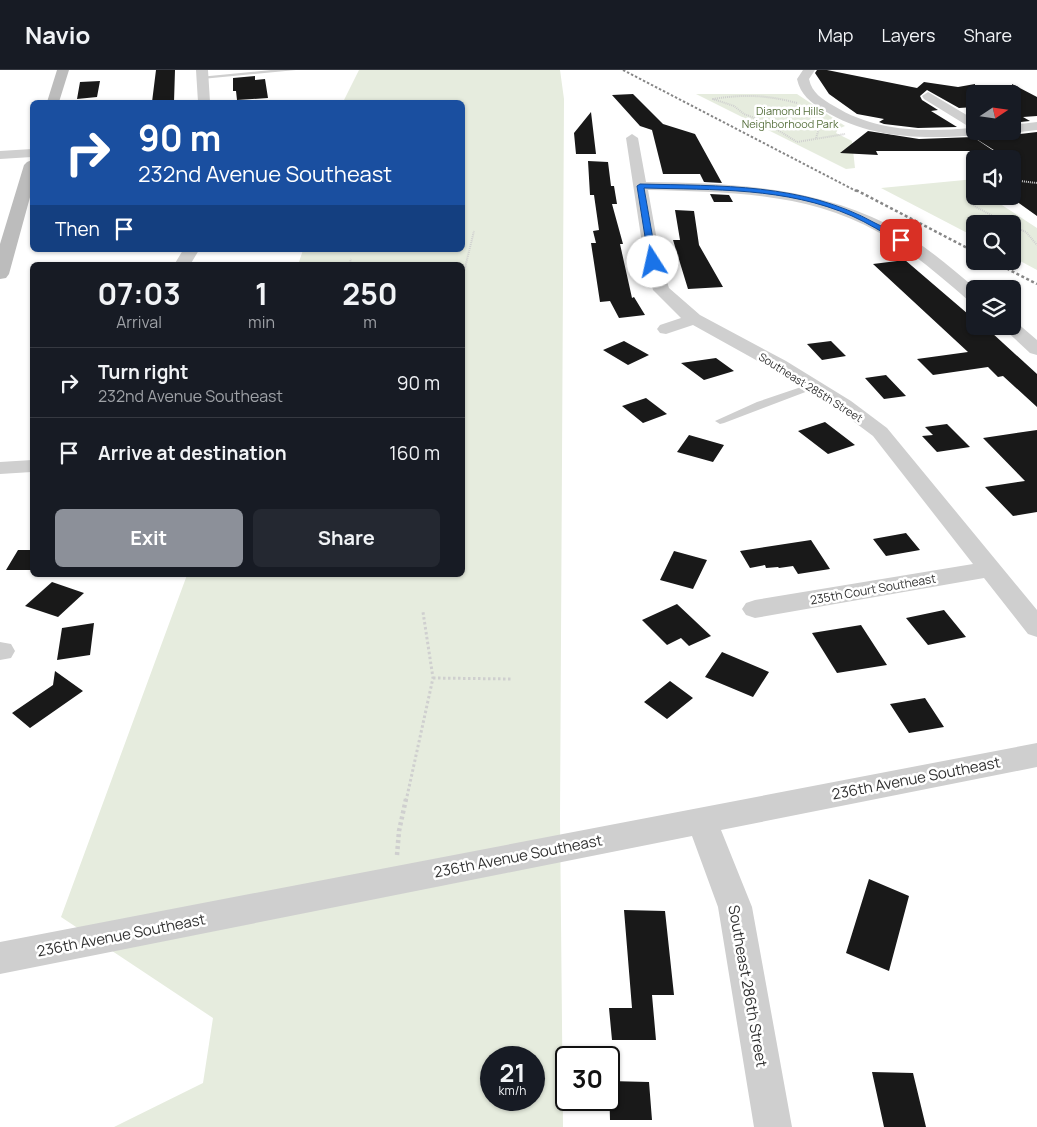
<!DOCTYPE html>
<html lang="en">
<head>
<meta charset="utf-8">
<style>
  :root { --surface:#171b24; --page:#242831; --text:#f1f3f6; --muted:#9ea1a6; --line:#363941; --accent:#8c9099 }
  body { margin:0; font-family:Manrope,sans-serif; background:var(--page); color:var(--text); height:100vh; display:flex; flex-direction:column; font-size:19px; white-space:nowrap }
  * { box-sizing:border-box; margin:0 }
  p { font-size:16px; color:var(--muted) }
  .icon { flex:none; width:28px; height:28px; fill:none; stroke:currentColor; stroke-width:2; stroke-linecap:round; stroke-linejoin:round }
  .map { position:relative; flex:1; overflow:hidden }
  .details { position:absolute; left:30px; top:192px; width:435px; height:315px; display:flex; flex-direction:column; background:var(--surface); border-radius:8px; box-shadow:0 1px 4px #0004 }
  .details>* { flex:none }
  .top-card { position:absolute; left:30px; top:30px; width:435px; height:152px; border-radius:8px; box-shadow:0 1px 4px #0004; background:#1a4fa0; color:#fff; overflow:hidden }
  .needle { width:32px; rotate:77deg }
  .controls { position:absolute; left:966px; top:15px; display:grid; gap:10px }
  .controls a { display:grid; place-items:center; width:55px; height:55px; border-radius:8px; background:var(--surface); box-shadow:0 1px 4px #0004; font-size:25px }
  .speed { position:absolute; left:480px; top:976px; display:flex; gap:10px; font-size:25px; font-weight:700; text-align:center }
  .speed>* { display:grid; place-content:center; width:65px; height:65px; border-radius:50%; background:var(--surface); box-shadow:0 1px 4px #0004; line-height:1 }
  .speed small { font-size:12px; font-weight:400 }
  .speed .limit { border:2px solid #111; border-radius:8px; background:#fff; color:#111 }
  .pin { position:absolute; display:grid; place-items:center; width:42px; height:42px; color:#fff; margin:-21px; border-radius:10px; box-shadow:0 2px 8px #0006 }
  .me { position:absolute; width:55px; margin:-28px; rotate:350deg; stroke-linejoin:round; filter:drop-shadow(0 0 4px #0008) }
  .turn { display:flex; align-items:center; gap:18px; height:105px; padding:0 25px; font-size:22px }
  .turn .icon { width:65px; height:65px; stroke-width:2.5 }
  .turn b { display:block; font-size:35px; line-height:42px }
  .then { display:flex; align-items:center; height:48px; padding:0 25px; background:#0003; gap:10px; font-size:19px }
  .eta { display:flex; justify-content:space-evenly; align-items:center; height:85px; text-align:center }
  .eta b { font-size:30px; font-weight:700; line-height:35px }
  .action { display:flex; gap:10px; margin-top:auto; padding:10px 25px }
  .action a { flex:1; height:58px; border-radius:8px; background:var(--accent); color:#fff; font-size:20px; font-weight:700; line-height:58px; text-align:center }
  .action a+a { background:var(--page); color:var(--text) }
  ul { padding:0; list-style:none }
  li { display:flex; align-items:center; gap:15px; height:70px; padding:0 25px; border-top:1px solid var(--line) }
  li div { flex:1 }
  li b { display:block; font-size:19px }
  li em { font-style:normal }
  header { display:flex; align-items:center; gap:30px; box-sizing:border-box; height:70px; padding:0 25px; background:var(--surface); border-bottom:1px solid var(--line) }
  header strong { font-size:24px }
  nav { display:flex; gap:28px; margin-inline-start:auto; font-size:18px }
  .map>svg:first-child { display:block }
</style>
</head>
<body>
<header>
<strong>Navio</strong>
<nav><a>Map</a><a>Layers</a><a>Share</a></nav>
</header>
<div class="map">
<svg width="1037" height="1057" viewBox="0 0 1037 1057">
  <rect width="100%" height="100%" fill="#fff"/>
  <!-- green -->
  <path fill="#e6ecde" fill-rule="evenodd" d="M359,0H560L564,29L560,749L563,1057H114L203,1013L213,948L61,847L187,505H462V195H298L303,180H462V32H343ZM491,988H534V1030H491Z
    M696,24H797L845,56L838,59L836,63L852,71L855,98L846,99Z
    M975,109V126H988L1037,158V200L1013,187L1012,154H975V167L881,118Z"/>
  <!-- building -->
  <path fill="#191919" d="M156,0H175L174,32H152Z
    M817,0H827L917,18L924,12L958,17L975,14V37L959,38L927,20L920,26L922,30L938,40L931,41L957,57L918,58L884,54L879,52L884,49L857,44L829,24L815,3Z
    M255,6V10L265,9L268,28L237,30L236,21H233V8Z
    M100,11L97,27L77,29L80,12Z
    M1012,14L1037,27V46L1023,47L1030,51L1012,53Z
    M633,24L663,54L695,64L722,113L704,112L700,104H663L652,60L640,56L612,25Z
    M591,42L596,84H576L574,63Z
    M868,61L919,69L973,67L994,81H876L878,85L840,83Z
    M1037,62V146L1012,128V89H1008L978,70L1012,67V65Z
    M588,91L608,92L611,116H614L617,134H612L623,174H620L632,228L634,227L645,245L619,248L610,231L600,232L591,173H596L593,161L599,160L594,125H590Z
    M710,124L729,125L733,132H714Z
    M675,140L694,141L699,175L723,217L688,219L673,170H680Z
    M905,190L975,250V256H982L991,262L1037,304V337L1003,306L998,307L988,297L933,305L917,289L968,282L873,194Z
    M624,271L649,285L628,295L603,280Z
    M831,271L846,286L822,290L807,274Z
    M716,288L734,301L704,310L681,293Z
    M886,305L906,326L884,329L865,308Z
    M646,328L667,344L643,353L622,336Z
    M825,352L855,375L828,384L798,361Z
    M947,354L970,377L937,382L922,366L933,365L925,357Z
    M1037,360V442L1013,446L985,417L1025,411L983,368Z
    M689,365L724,375L713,392L677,382Z
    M906,463L920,480L886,486L873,469Z
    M811,470L830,499L798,504L793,496L779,498L778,497L766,498L765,495L750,498L740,481Z
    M18,480H32V500H6Z
    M674,481L707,490L693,519L660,510Z
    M52,512L84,523L58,547L25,536Z
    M677,534L711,566L689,576L681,568L667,575L642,550Z
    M944,540L966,567L928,575L906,548Z
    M94,553L90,585L57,590L62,558Z
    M861,555L887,595L837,603L812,563Z
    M722,582L769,602L753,627L705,607Z
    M55,601L83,621L30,658L12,643L53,615Z
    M670,611L693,628L667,649L644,632Z
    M925,628L944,657L909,663L890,634Z
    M869,809L909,826L889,901L846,883Z
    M624,840L665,841L674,925H652L656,970H612L609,938H632Z
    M872,1002L913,1003L926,1057H884Z
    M609,1011L649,1012L652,1050H610Z"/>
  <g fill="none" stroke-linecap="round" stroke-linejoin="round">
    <!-- path-far2 -->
    <path stroke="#cfcfcf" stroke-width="2" stroke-dasharray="1 1" stroke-linecap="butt" d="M797,33C767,25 744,24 713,29L734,36L744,44L765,52L797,72L845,64
      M816,68L822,50
      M975,107L970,110L975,117
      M1012,110L1037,113
      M975,123L969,131L976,137L1008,154
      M1012,156L1026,162L1037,175
      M349,195L351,189
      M462,210L474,161"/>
    <!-- path-far1 -->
    <path stroke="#cfcfcf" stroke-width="3" stroke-dasharray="2.5 2.5" stroke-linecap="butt" d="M433,608L512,609
      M406,731L433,608L423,542"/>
    <!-- path -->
    <path stroke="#cfcfcf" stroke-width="4.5" stroke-dasharray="3 3" stroke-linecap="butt" d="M397,785L399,761L406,729"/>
    <!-- lane -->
    <path fill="#cfcfcf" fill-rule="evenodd" d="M271,0H296L202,9L199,7Z
      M813,313L816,314V318L724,353L720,354L715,351L757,332Z"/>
    <!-- street -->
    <path fill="#cfcfcf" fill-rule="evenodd" d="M196,0H208L210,32H198Z
      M803,0H815L809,9C812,23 822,29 834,36C876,62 924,62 971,58L924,29L922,26L928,22L975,50V61H986L980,65C926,69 871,70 823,40C811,33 800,24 797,9Z
      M1037,52V60L1012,63L1007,61H1012V55Z
      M632,64L638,68L646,112C729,113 811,116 887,154C920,171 948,195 976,219L975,232L969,231C940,206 912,181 878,162C808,122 726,122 648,120L661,193L669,218L700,245L786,291L851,331L887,358L1037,540V567L1028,564L984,508L755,548L746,545L742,539L746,533L755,530L973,494L873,366L837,339L772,299L693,255L666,264L660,263L657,259L660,255L681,248L653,220L645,193L626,68Z
      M32,79V87L0,89V81Z
      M183,180H199L190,195H174Z
      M1012,251L1016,252L1037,270V285L1030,283L1001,256H1012Z
      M32,390V402L0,404V392Z
      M0,572L11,574L15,581L11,588L0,590Z
      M1037,673V697L721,760L752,837L792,1057H754L718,837L692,766L0,904V872Z"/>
    <!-- secondary -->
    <path fill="#bcbcbc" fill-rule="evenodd" d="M57,0H69L59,32H47Z
      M32,90V120L9,204L6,208L0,209V174L24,95L27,92Z"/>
    <!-- rail-far1 -->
    <path stroke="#878787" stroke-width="2" stroke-dasharray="2.5 2" stroke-linecap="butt" d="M623,0L858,122"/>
    <!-- rail -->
    <path stroke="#878787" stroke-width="2.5" stroke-dasharray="3 2.5" stroke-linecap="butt" d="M856,120L975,182
      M992,191L1037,214"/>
  </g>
  <!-- route -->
  <path fill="#1a73e8" stroke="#114b97" d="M640,114C720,116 803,113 875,153C885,158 897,163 905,170L899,171C883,163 868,153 852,146C786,117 713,120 644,118L657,192L653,195L649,192L637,116Z"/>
  <g text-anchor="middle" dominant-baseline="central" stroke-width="5" stroke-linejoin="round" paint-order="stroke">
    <!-- far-park labels -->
    <g font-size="11" fill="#57703d" stroke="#fff">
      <text x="790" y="40">Diamond Hills<tspan x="790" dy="13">Neighborhood Park</tspan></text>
    </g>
    <!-- far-street labels -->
    <g font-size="11" fill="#323232" stroke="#fff">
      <text transform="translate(811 317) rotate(32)">Southeast 285th Street</text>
    </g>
    <!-- street labels -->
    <g font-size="12" fill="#323232" stroke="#fff">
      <text transform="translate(873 519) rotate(-10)">235th Court Southeast</text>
    </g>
    <!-- near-street labels -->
    <g font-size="15" fill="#323232" stroke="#fff">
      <text transform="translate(916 708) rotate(-11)">236th Avenue Southeast</text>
      <text transform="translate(518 786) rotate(-11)">236th Avenue Southeast</text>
      <text transform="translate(121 865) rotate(-11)">236th Avenue Southeast</text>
      <text transform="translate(748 916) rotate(80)">Southeast 286th Street</text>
    </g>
  </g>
</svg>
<div class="controls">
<a><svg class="needle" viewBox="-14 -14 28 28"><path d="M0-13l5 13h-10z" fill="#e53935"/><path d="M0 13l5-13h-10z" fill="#9ea1a6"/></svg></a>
<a><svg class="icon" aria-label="sound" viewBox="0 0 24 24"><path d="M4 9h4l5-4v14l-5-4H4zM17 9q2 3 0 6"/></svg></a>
<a><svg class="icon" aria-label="search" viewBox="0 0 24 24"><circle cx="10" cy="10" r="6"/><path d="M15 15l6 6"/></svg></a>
<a><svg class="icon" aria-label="layers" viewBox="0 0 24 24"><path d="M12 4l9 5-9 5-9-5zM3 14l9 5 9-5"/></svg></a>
</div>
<div class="speed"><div>21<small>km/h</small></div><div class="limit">30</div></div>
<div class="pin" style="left:901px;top:170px;background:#d93025"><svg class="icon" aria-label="arrive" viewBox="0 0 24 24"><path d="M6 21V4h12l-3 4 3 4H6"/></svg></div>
<svg class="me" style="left:653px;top:192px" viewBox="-20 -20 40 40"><circle r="19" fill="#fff"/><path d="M0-13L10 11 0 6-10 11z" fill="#1a73e8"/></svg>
<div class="top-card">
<div class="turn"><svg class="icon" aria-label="right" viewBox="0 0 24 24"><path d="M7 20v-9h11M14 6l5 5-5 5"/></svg><div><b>90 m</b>232nd Avenue Southeast</div></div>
<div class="then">Then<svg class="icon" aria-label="arrive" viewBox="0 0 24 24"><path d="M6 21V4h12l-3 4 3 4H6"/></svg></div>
</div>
<section class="details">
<div class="eta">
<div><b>07:03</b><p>Arrival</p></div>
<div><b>1</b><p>min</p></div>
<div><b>250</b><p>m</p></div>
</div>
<ul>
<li><svg class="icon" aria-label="right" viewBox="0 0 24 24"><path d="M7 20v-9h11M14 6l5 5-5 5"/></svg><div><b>Turn right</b><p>232nd Avenue Southeast</p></div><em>90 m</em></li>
<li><svg class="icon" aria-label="arrive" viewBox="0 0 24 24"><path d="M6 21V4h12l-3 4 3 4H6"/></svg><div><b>Arrive at destination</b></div><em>160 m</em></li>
</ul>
<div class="action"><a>Exit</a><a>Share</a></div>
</section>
</div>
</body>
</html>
